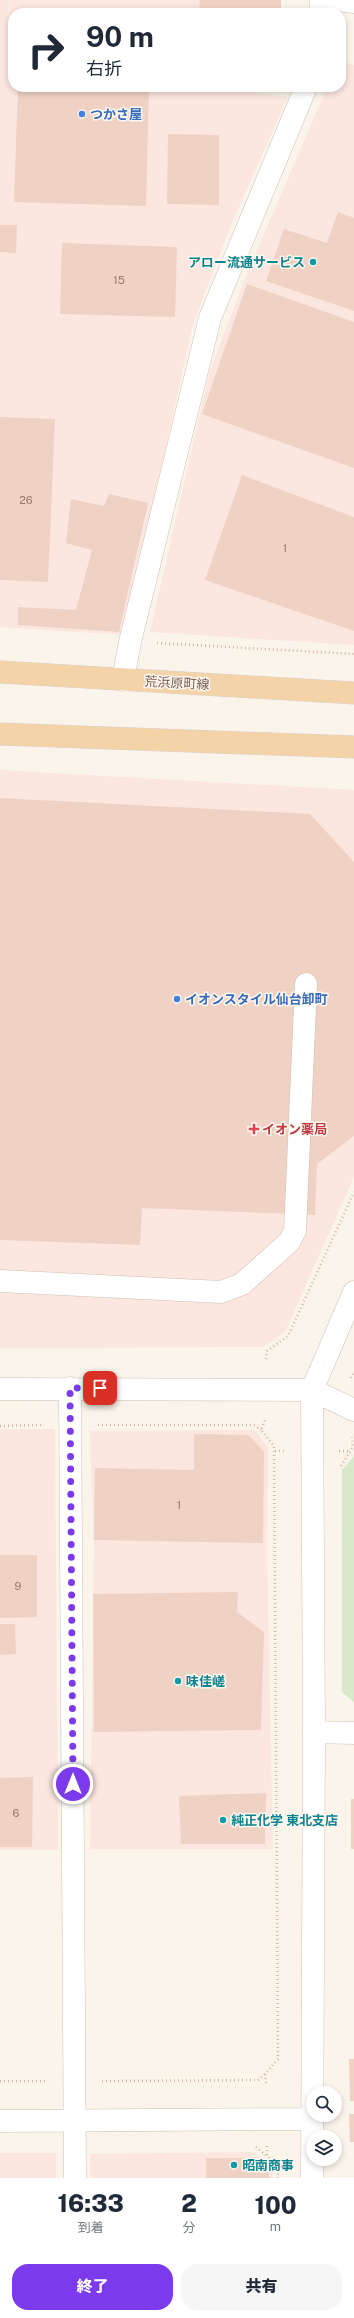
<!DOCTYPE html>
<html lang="ja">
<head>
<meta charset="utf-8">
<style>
  :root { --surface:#fff; --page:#f6f6f7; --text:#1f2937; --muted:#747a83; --accent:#7c3aed }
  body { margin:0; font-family:"Public Sans","Noto Sans JP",sans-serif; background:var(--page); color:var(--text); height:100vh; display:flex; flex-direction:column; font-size:15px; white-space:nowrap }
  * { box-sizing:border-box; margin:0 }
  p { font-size:13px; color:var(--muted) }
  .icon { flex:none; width:22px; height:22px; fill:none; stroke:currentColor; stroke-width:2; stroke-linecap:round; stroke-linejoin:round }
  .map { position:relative; height:2178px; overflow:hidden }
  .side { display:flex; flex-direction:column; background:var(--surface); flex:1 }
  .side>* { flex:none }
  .banner { position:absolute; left:8px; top:8px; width:338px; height:84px; border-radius:16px; box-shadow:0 2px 6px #0003; background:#fff; color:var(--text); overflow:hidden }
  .tools { position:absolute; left:306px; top:2086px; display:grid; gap:8px }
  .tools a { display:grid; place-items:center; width:36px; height:36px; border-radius:50%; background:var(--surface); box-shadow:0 2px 6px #0003; font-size:20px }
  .pin { position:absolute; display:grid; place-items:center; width:34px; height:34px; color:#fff; margin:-17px; border-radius:8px; box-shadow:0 2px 6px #0006 }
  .me { position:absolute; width:44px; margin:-22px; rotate:0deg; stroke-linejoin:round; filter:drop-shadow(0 0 3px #0008) }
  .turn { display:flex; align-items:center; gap:14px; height:84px; padding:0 12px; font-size:18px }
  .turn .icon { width:52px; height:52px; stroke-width:2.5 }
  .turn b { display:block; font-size:28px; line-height:34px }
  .eta { display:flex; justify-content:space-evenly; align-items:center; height:68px; text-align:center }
  .eta b { font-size:24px; font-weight:800; line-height:28px }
  .button { display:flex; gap:8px; margin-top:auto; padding:8px 12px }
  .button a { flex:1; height:46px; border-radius:16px; background:var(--accent); color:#fff; font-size:16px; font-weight:800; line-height:46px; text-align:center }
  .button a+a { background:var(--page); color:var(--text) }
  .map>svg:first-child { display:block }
</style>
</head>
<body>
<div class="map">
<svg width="354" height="2178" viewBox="0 0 354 2178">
  <rect width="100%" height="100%" fill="#fbf4eb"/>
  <!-- commercial -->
  <path fill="#fbe6e0" d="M0,0H9L8,34L10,0H204V13H13V87H213L288,97L231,225L193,324L124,635L0,627Z
    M341,61L354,65V645L150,632L209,374L244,281L327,87H341Z
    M0,770L354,790V1177L285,1332L263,1347L0,1348Z
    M0,1429H55L58,1850H0Z
    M254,1430L268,1447L267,1551L273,1849H90L94,1548L90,1431Z
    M254,2152L273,2170V2178H90V2154Z
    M0,2153H56V2178H0Z"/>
  <!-- green -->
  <path fill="#d8e9c9" d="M354,1456V1702L342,1692V1470Z"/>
  <!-- building -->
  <path fill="#efd2c4" d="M200,0H281V13H199Z
    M18,87H149L146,206L14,202Z
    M168,134L219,135V205L167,204Z
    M338,212L354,218V311L266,281L284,229L327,243Z
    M0,225H17L16,253L0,252Z
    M62,243L177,247L175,317L60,314Z
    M247,284L354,322V468L202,414Z
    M0,417L55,419L48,582L0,580Z
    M242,475L354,517V631L205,580Z
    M109,494L148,503L119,632L18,625V607L76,610L92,550L66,543L71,499L104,506Z
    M0,798L310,814L354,862V1136L317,1164L315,1215L142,1208L140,1245L0,1240Z
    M194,1434L248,1435L264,1451L263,1543L94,1540L95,1468L194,1470Z
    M0,1555H37V1617L0,1618Z
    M238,1592L237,1612L264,1632L261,1730L94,1732L93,1594Z
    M0,1624H15L16,1654L0,1655Z
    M33,1777L32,1847H0V1778Z
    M266,1793L265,1844H181L179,1796Z
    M351,1799H354V1849H351Z
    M349,2059H354V2101H350Z
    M349,2114H354V2142H350Z
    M206,2158H253L269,2172V2178H206Z"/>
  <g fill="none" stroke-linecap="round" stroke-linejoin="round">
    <!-- minor casing -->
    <g stroke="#cfbeb3" stroke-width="23">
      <path id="minor" d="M321,0V13
        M336,0L354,2
        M123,680L130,642L210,318L306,87
        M0,1281L221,1292L242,1284L289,1242L295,1231L306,984
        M70,1388L75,2178
        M0,1389L312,1390L354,1410
        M314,1732L354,1733
        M0,2121L312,2119
        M312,2178L314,1732L312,1390L354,1292"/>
    </g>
    <!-- major casing -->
    <g stroke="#d8d1ce" stroke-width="23">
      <path id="major" d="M0,672L354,693
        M0,734L354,747"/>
    </g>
    <!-- path -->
    <path stroke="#d5b6a7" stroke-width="2.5" stroke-dasharray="1 3" stroke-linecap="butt" d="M157,643L354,654
      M266,1359L267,1351L288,1336L354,1192
      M351,1378L354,1372
      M98,1425H254L261,1430
      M0,1426L41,1425
      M275,1451H286
      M339,1451H350
      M341,1466L353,1447L352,1437
      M0,2081H46
      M102,2081L258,2080L265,2074
      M266,2083L265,2074L278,2059L274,1446L261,1430L266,1418
      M267,2146V2156L278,2167V2178
      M256,2147L267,2156"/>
    <!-- minor -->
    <use href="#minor" stroke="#fff" stroke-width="22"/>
    <!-- major -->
    <use href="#major" stroke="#f5d3a8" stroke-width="22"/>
  </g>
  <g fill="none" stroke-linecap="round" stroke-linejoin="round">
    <!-- route -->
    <path stroke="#7c3aed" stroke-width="7" stroke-dasharray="0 12.6" d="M73,1784L70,1388H100"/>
  </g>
  <!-- markers -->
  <g fill="#3f7fe0" stroke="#fef8f1" stroke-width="1.5">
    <circle cx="82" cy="114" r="4"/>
    <circle cx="177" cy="999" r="4"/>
  </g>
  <g fill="#0f9aa8" stroke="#fef8f1" stroke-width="1.5">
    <circle cx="313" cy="262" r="4"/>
    <circle cx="178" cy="1681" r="4"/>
    <circle cx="223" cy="1820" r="4"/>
    <circle cx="234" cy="2165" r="4"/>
  </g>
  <path fill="#e0444e" stroke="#fef8f1" stroke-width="1.5" d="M252 1123h4v4h4v4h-4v4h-4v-4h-4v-4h4z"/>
  <g text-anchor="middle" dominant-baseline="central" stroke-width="3" stroke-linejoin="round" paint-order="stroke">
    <!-- number labels -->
    <g font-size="11" fill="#94786c">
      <text x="119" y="280">15</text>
      <text x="26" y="500">26</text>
      <text x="285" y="548">1</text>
      <text x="179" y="1505">1</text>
      <text x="18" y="1586">9</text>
      <text x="16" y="1813">6</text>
    </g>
    <!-- shop labels -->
    <g font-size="13" font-weight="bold" fill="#366cbe" stroke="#fef8f1" text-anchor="start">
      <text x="90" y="114">つかさ屋</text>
      <text x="185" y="999">イオンスタイル仙台卸町</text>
    </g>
    <!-- culture labels -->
    <g font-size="13" font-weight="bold" fill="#0d838f" stroke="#fef8f1" text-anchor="start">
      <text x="305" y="262" text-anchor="end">アロー流通サービス</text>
      <text x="186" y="1681">味佳嵯</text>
      <text x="231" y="1820">純正化学 東北支店</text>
      <text x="242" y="2165">昭南商事</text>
    </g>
    <!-- street labels -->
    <g font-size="13" fill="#755a4f" stroke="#fef8f1">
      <text transform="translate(177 683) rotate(3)">荒浜原町線</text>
    </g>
    <!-- health labels -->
    <g font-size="13" font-weight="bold" fill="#be3a42" stroke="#fef8f1" text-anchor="start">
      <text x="262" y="1129">イオン薬局</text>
    </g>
  </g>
</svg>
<div class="tools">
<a><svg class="icon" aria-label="search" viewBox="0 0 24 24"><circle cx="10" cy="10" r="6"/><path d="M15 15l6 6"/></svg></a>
<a><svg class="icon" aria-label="layers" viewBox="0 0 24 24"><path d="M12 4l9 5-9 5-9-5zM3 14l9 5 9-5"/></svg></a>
</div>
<div class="pin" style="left:100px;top:1388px;background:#d93025"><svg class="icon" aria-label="arrive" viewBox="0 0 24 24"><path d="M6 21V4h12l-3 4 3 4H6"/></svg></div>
<svg class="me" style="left:73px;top:1784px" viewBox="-20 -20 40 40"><circle r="17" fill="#7c3aed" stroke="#fff" stroke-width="3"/><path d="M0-11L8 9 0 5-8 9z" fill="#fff"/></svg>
<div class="banner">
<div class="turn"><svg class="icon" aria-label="right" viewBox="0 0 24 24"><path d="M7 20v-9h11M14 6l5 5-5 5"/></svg><div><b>90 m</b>右折</div></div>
</div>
</div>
<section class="side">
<div class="eta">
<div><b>16:33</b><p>到着</p></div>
<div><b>2</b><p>分</p></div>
<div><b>100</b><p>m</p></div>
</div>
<div class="button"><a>終了</a><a>共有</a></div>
</section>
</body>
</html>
